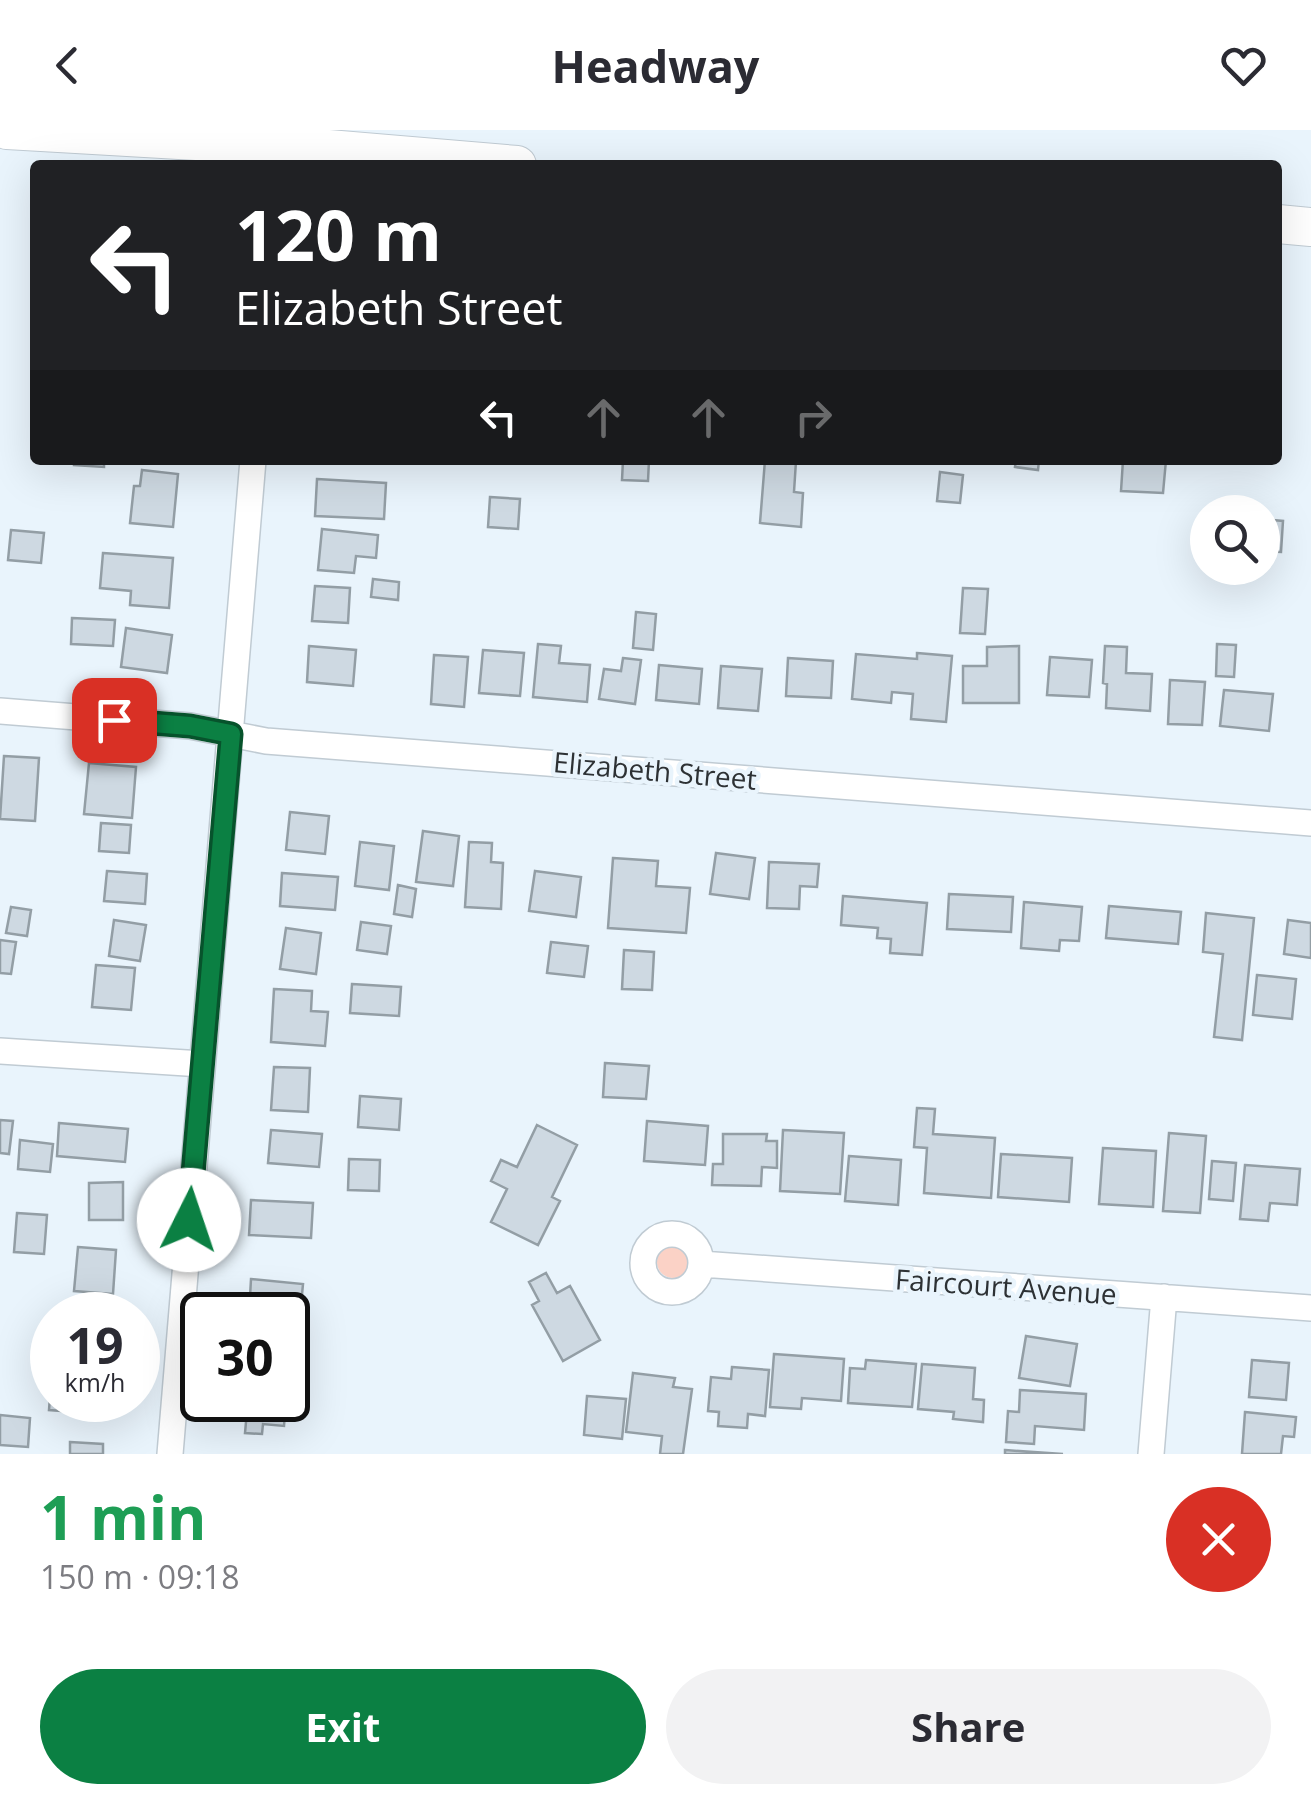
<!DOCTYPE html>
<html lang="en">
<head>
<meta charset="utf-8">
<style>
  :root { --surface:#fff; --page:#f2f2f3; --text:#2b2b33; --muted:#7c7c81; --accent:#0b8043 }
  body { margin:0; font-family:"Open Sans",sans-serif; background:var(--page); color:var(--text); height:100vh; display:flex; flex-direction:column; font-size:38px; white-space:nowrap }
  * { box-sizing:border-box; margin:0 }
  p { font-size:32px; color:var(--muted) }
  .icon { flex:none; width:55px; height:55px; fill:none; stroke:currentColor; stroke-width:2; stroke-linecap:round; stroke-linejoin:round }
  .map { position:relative; height:1324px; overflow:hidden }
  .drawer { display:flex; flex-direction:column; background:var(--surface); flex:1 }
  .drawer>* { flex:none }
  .hud { position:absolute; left:30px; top:30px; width:1252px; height:305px; border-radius:10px; box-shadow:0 10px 40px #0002; background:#202124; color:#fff; overflow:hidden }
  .buttons { position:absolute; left:1190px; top:365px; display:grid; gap:20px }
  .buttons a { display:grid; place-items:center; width:90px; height:90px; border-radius:50%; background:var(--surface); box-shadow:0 10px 40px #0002; font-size:50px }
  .speed { position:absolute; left:30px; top:1162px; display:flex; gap:20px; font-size:50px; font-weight:700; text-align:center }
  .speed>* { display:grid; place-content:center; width:130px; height:130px; border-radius:50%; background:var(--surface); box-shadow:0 10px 40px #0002; line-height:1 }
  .speed small { font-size:25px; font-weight:400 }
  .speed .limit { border:5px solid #111; border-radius:15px; background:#fff; color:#111 }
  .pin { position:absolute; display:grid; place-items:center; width:85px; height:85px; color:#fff; margin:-42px; border-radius:20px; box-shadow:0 5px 15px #0006 }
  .me { position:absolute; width:110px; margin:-55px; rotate:4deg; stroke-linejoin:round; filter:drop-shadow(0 0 8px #0008) }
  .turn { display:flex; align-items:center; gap:35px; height:210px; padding:0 40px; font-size:45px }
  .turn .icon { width:130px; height:130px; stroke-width:2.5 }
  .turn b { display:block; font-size:70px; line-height:85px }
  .lanes { display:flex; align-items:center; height:95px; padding:0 40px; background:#0003; justify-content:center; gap:50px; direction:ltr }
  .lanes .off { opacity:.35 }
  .round { display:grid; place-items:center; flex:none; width:105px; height:105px; border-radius:52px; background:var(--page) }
  .headline { display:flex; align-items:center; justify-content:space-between; height:170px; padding:0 40px }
  h1 { font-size:60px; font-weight:700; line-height:75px; color:#1e9e55 }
  .primary-button { display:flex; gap:20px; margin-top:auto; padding:20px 40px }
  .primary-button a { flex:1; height:115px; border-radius:60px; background:var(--accent); color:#fff; font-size:40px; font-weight:700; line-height:115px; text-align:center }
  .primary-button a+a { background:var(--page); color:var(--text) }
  header { display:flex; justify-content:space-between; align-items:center; height:130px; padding:0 40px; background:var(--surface); font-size:45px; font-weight:700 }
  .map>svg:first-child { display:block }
</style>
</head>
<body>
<header><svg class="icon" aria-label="back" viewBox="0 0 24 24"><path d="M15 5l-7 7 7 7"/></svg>Headway<svg class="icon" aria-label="heart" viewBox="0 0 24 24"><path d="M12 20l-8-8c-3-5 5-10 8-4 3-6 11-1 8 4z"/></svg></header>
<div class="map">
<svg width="1311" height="1324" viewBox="0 0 1311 1324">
  <rect width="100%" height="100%" fill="#e9f4fc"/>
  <!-- green -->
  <path fill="#fbd2c6" d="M657 1132a16 16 0 1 1 32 0a16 16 0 1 1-32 0Z"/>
  <!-- building -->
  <path fill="#ced9e2" stroke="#939ea5" stroke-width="2.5" d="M74,330H104V337L74,335Z
    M623,330H649L648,351L622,350Z
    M765,330L796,331L794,362L803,363L801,397L760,393Z
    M1016,330H1039L1038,340L1015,337Z
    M1123,330H1166L1163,363L1121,361Z
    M142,340L178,344L173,397L130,393L134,356H140Z
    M940,342L963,345L960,373L937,371Z
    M317,349L386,353L384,389L315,386Z
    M490,367L520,369L518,399L488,397Z
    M1262,389L1283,391L1281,422L1262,421Z
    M322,399L378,405L376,428L356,426L354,443L318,440Z
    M11,400L44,403L41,433L8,430Z
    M103,423L173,428L169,478L130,475L131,461L100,458Z
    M373,449L399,452L398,470L371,467Z
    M315,456L350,458L348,493L312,491Z
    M963,458L988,459L985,504L960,503Z
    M636,482L656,484L653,520L633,518Z
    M72,488L115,490L113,516L71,514Z
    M126,498L172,505L167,543L121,537Z
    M538,514L561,516L559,533L590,535L587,572L533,567Z
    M1217,514L1236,515L1234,547L1216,546Z
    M309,516L356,520L353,556L307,552Z
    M1019,516V573H963V536H987V517Z
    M1105,516L1127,517L1126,543L1152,544L1150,581L1106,578L1107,554L1103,553Z
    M483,520L524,523L520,566L479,563Z
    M917,523L952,526L946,592L911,589L913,564L892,562L891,573L852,569L856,524L917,529Z
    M434,525L468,527L464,577L431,574Z
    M1050,527L1092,530L1089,567L1047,565Z
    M623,528L641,530L635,574L599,569L604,539L621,541Z
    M788,528L833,531L831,568L786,566Z
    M659,535L702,539L699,574L656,570Z
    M721,536L762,539L758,581L718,578Z
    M1170,550L1205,552L1202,595L1168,594Z
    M1224,560L1273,564L1269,601L1220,596Z
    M4,626L39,628L35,691L0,689Z
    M89,633L136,637L132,688L84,684Z
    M290,682L329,686L325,724L286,720Z
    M101,693L131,695L129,723L99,721Z
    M423,701L459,706L453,756L416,752Z
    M360,712L394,716L389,760L355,756Z
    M469,712L492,713L491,732L503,733L501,779L465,777Z
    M716,723L755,728L749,769L710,764Z
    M613,728L658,731L656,756L690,758L686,803L608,798Z
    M769,732L819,734L817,757L800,756L799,779L767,778Z
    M107,741L147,744L145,774L104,771Z
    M535,741L581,747L576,787L529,781Z
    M282,743L338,747L335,780L280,776Z
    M398,755L416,759L412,787L394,784Z
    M949,764L1013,767L1011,802L947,799Z
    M843,766L927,773L922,825L890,823L891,809L877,808L878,798L841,795Z
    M1024,772L1082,777L1079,811L1060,810L1059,821L1021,818Z
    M1109,776L1181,782L1178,814L1106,808Z
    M11,777L31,780L27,806L6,803Z
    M1206,783L1254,788L1242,910L1214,907L1223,824L1203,822Z
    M114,790L146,795L140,831L109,826Z
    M1288,790L1311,793V828L1284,824Z
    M361,792L391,796L387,824L357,820Z
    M286,798L321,803L316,844L280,839Z
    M0,810L16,812L11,844L0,843Z
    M551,812L588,816L584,847L547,843Z
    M624,820L654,822L652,860L622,859Z
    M96,835L135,838L131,880L92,877Z
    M1257,845L1296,849L1292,889L1253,885Z
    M352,854L401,857L399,886L350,883Z
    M274,859L312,861L311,881L328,882L325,916L271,912Z
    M605,933L649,936L646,969L603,967Z
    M274,937L310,938L308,982L271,980Z
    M360,966L401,969L399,1000L358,997Z
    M917,978L935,979L933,1004L995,1008L991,1068L924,1063L927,1018L914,1017Z
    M0,990L13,991L9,1024L0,1023Z
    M647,991L708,996L705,1035L644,1031Z
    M59,993L128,999L125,1032L57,1026Z
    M537,995L577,1015L552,1067L560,1071L538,1115L491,1092L507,1059L491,1051L501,1030L517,1037Z
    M271,1000L322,1004L319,1037L268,1033Z
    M783,1000L844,1003L840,1064L780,1061Z
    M1169,1003L1206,1006L1200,1083L1163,1081Z
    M723,1004H767L766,1011H777V1038L762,1037L761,1056L712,1055L713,1034H723Z
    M20,1010L53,1014L50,1042L18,1039Z
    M1103,1018L1156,1021L1153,1077L1099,1074Z
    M1001,1024L1072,1028L1069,1072L998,1067Z
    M849,1026L901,1030L898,1075L845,1071Z
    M349,1029L380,1030L379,1061L348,1060Z
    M1212,1031L1236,1033L1233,1071L1209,1069Z
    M1245,1035L1300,1039L1297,1075L1270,1073L1268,1091L1240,1089Z
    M123,1052V1090H89V1053Z
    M251,1070L313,1073L311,1108L249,1105Z
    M17,1083L47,1085L44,1124L14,1122Z
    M78,1117L116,1120L113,1164L74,1161Z
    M546,1143L557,1163L570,1156L600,1210L563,1231L532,1175L539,1171L529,1152Z
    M251,1149L303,1154L301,1175L290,1174L289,1189L288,1185H249Z
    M76,1181L109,1183L108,1185H76Z
    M1026,1206L1077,1214L1070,1256L1019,1248Z
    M288,1207L308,1209L305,1240L288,1239Z
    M774,1224L844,1229L841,1271L802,1268L801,1279L770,1277Z
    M866,1230L916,1234L912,1277L848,1273L850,1238L865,1239Z
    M1252,1230L1289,1233L1286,1270L1249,1267Z
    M922,1234L975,1238L973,1269L984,1270L983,1292L953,1289L954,1282L918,1279Z
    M732,1237L769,1240L765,1286L748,1284L747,1298L718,1296L719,1282L708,1281L711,1247L731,1249Z
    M52,1239V1270H103L102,1284L49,1280Z
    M633,1243L675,1248L673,1257L692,1259L683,1324H660L662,1306L626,1302Z
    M1020,1260L1086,1264L1084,1300L1035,1296L1034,1314L1006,1312L1008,1281L1019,1282Z
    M587,1266L626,1269L622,1309L584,1305Z
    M248,1270H286L284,1296L263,1294L262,1304L245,1303Z
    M1245,1282L1296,1287L1294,1307L1283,1306L1281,1324H1242Z
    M0,1285L30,1288L28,1317L0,1315Z
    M70,1312L103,1314V1324H70Z
    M1005,1320L1063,1324H1005Z"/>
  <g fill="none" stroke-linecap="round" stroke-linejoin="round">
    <!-- street casing -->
    <g stroke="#c0cbd3" stroke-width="28">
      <path id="street" d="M0,581L190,596L266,611L1311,693
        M0,921L202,934
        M643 1133a29 29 0 1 1 58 0a29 29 0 1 1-58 0Z
        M701,1134L1311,1178
        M170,1324L253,330
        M1151,1324L1164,1167"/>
    </g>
    <!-- secondary casing -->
    <g stroke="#c0cbd3" stroke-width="40">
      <path id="secondary" d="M7,0L317,18L517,35
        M1278,94L1311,97"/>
    </g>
    <!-- street -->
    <use href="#street" stroke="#fff" stroke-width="25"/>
    <!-- secondary -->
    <use href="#secondary" stroke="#fff" stroke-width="38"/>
  </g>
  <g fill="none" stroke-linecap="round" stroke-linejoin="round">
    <!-- route casing -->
    <g stroke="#07532c" stroke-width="25">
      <path id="route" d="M114,590L190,596L231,604L189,1090"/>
    </g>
    <!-- route -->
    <use href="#route" stroke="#0b8043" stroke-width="18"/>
  </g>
  <g text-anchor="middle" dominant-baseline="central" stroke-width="9" stroke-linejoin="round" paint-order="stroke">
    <!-- street labels -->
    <g font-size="28" fill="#2d3134" stroke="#e9f4fc">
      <text transform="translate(655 640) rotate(5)">Elizabeth Street</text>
      <text transform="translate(1006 1156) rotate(4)">Faircourt Avenue</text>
    </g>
  </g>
</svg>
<div class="buttons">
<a><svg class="icon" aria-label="search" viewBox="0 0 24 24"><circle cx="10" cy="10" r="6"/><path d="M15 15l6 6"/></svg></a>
</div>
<div class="speed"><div>19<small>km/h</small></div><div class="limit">30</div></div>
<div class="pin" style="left:114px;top:590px;background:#d93025"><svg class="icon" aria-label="arrive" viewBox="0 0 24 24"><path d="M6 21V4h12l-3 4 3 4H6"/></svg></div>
<svg class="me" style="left:189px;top:1090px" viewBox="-20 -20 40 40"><circle r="19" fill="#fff"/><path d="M0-13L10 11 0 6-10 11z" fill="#0b8043"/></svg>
<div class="hud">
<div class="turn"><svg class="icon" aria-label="left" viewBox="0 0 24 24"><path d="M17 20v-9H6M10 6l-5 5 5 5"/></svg><div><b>120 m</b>Elizabeth Street</div></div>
<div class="lanes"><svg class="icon" aria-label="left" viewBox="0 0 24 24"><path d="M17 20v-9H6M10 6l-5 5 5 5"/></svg><svg class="icon off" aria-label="ahead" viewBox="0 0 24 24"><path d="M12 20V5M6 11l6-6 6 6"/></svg><svg class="icon off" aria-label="ahead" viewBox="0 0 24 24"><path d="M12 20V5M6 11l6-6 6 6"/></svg><svg class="icon off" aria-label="right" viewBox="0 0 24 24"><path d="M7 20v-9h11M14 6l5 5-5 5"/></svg></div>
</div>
</div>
<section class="drawer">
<div class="headline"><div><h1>1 min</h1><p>150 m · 09:18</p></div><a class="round" style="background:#d93025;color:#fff"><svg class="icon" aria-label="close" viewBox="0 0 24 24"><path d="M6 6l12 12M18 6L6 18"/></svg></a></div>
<div class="primary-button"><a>Exit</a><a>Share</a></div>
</section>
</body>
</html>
